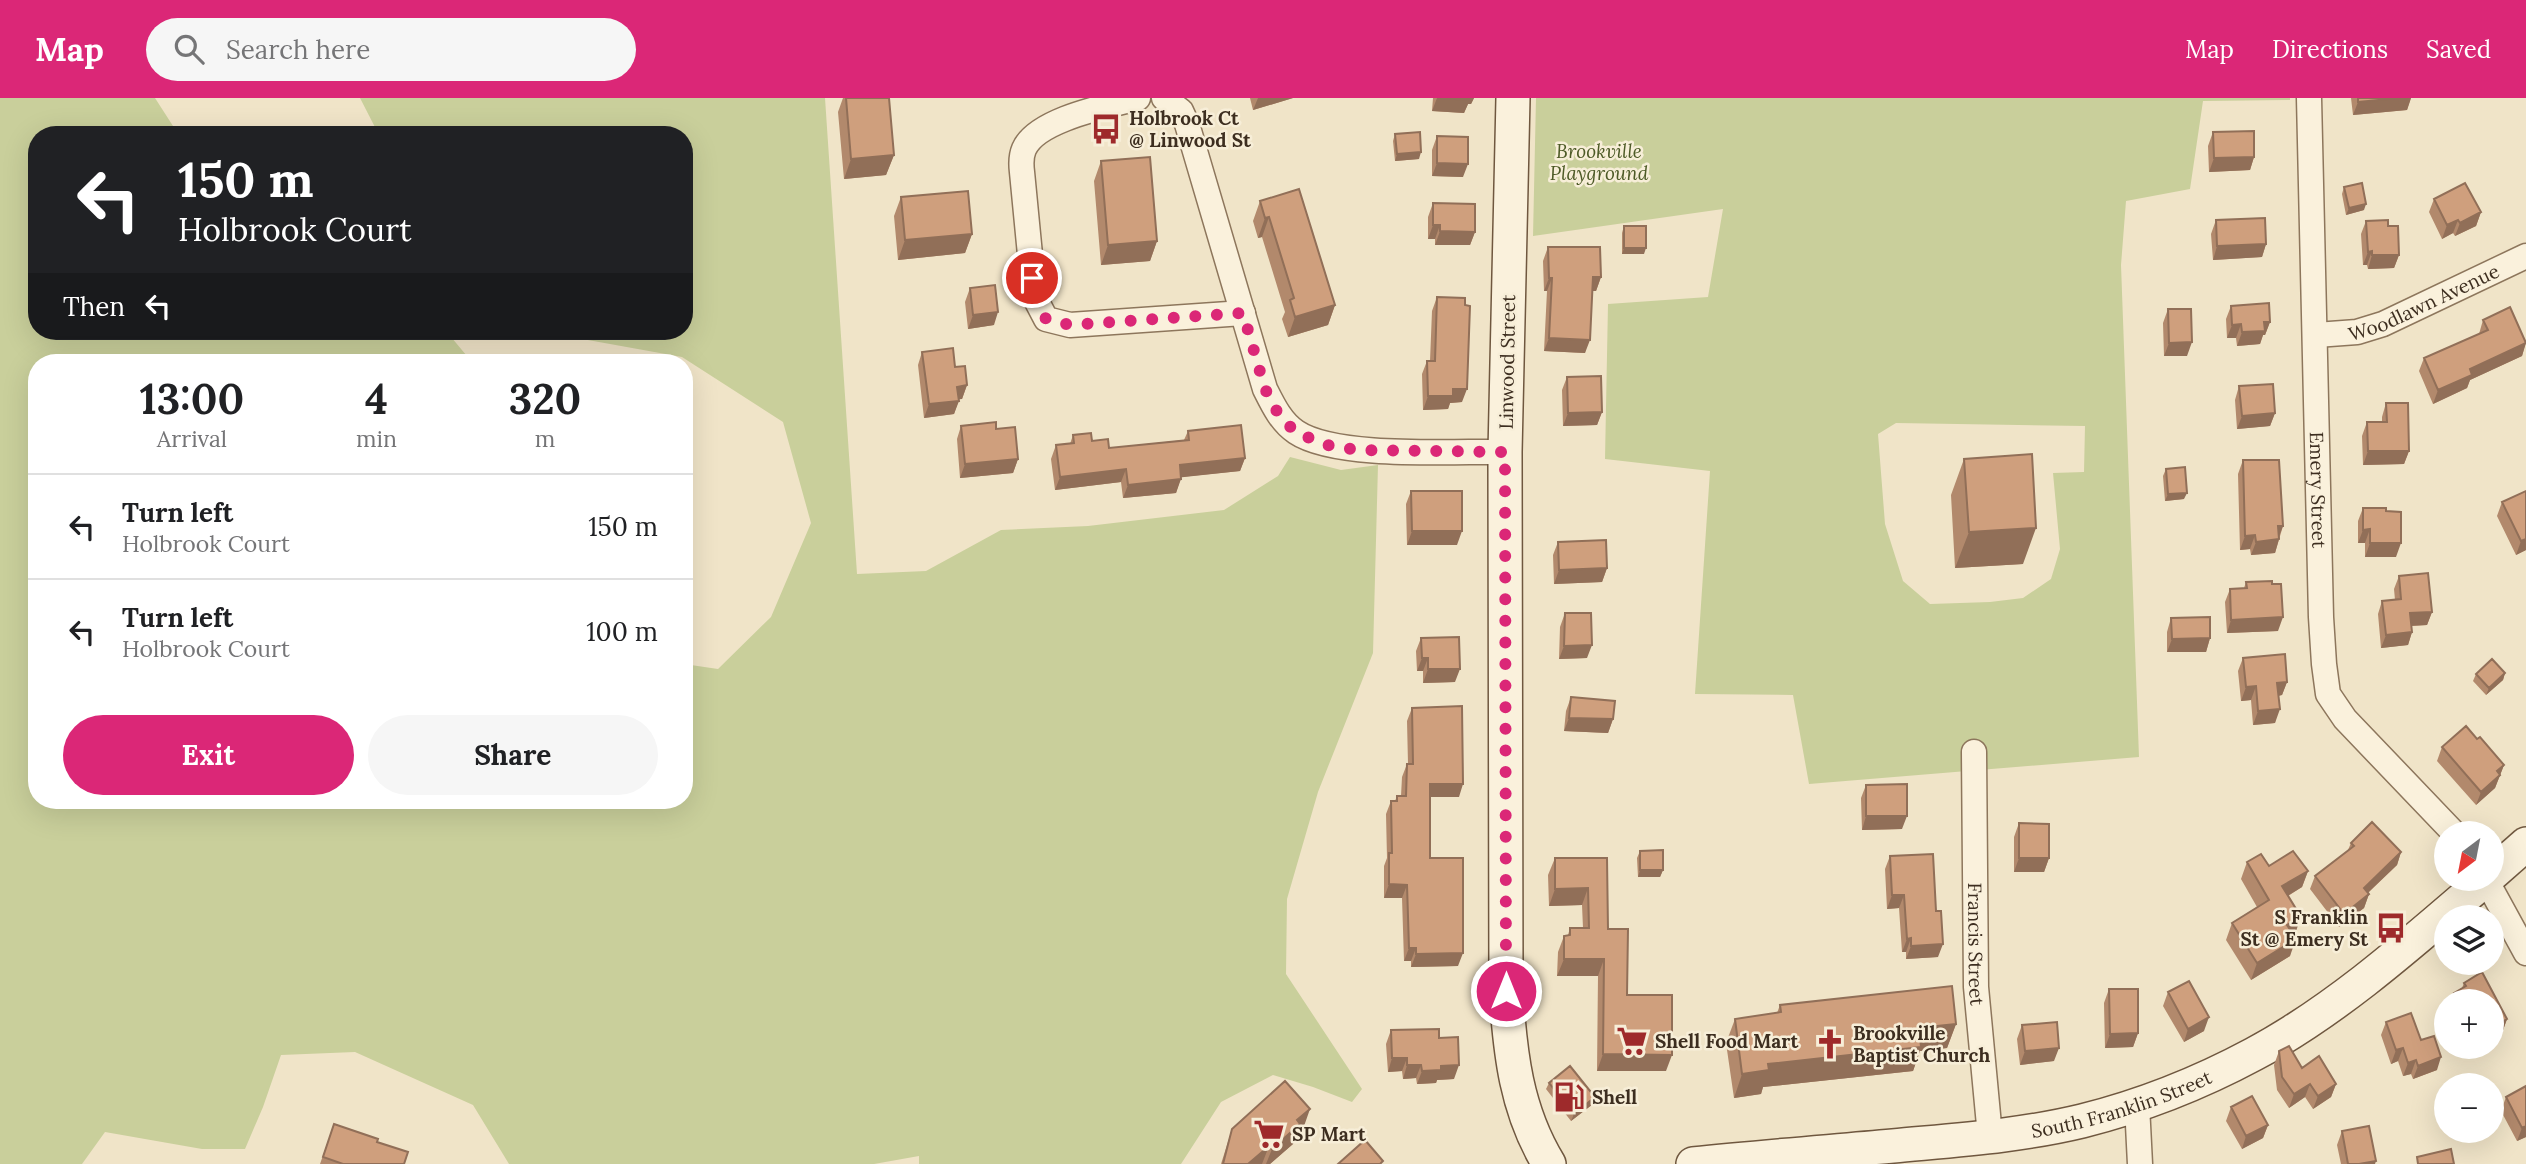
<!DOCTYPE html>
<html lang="en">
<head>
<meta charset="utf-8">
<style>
  :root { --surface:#fff; --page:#f6f6f6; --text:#202124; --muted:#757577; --line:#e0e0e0; --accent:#db2777 }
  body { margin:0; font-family:Lora,serif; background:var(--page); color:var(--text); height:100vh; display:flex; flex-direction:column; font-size:26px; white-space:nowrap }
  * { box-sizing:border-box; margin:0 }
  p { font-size:23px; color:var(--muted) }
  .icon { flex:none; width:38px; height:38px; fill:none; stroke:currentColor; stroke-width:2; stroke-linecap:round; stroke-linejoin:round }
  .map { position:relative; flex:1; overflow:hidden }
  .sheet { position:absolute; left:28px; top:256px; width:665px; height:455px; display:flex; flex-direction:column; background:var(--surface); border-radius:28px; box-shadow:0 7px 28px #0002 }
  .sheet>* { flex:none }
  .top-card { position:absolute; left:28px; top:28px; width:665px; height:214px; border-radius:28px; box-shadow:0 7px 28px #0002; background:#202124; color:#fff; overflow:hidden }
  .needle { width:46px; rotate:212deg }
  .controls { position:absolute; left:2434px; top:723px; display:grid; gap:14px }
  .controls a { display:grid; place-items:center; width:70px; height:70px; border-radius:50%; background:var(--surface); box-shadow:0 7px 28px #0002; font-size:35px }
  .pin { position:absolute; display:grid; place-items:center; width:60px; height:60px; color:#fff; margin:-30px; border:4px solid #fff; border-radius:50%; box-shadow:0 2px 7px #0007 }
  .me { position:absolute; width:77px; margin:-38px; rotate:0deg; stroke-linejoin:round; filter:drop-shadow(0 0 5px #0008) }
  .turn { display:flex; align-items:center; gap:24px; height:147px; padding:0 35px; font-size:32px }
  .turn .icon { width:91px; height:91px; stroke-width:2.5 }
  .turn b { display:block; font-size:49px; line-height:60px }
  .then { display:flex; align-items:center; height:66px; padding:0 35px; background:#0003; gap:14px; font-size:26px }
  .eta { display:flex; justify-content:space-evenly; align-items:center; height:119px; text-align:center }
  .eta b { font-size:42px; font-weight:700; line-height:49px }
  .button { display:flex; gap:14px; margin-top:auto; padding:14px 35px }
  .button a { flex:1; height:80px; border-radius:42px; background:var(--accent); color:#fff; font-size:28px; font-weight:700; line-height:80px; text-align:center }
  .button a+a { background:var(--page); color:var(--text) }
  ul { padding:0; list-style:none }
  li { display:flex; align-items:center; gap:21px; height:105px; padding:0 35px; border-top:2px solid var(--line) }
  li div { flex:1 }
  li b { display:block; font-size:26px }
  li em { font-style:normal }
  header { display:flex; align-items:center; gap:42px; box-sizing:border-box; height:98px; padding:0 35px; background:var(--accent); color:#fff }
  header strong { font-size:33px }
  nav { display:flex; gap:38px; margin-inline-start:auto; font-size:24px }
  .search { width:490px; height:63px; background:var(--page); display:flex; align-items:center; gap:18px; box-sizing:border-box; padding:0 24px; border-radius:38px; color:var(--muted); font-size:26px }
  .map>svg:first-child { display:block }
</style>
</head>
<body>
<header>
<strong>Map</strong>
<div class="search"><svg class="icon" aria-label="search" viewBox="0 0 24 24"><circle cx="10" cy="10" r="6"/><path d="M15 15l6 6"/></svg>Search here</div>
<nav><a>Map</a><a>Directions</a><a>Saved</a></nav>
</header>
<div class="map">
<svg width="2526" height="1066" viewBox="0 0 2526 1066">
  <rect width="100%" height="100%" fill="#f0e4c8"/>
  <!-- green -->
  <path fill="#c9cf9b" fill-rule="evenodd" d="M0,0H155L173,28L185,37H37V233H446L472,264H37V702H684V566L718,571L771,519L811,425L783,324L682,259L538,233H684V37H379L360,0H825L857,476L926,473L1001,432L1088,428L1224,412L1278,378L1290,359L1341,372L1378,367L1373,555L1318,694L1287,801L1286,876L1362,991L1352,1004L1313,989L1273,977L1221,1004L1181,1066H919V1058L874,1066H509L473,1007L355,954L281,957L263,1009L245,1051H202L105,1034L82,1066H0Z
    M1536,0H2290V2L2203,3L2190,91L2126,103L2121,167L2139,659L1809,686L1793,597L1695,596L1710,373L1605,361L1608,206L1708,199L1723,111L1533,138ZM1896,325L2085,328L2084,374L2053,375L2060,451L2051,481L2023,500L1990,504L1930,506L1903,483L1885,426L1878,336Z"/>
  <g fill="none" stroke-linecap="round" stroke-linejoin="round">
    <!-- minor casing -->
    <g stroke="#8d765c" stroke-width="27">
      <g id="minor">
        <path d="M1138,0C1108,8 1037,21 1024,51C1021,58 1021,66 1022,74L1034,198L1046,221L1070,227L1243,215"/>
        <path d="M1164,0L1181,13L1187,26L1265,291C1273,307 1281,324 1296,334C1336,361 1455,353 1505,354"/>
        <path id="s1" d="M2309,0L2321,519L2324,566L2328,596L2345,621L2454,735"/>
        <path id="s2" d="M2316,237L2357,234L2383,226L2526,158"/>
        <path id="s3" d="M1974,654L1976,889L1990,1038"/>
        <path d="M2485,780L2526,855"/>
        <path d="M2137,1007L2140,1066"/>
      </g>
    </g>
    <!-- secondary casing -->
    <g stroke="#6f573f" stroke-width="36">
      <g id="secondary">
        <path d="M1513,0L1505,354L1506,893C1510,955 1516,1012 1549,1066"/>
        <path d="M2492,776L2526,746"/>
        <path id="s4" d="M1693,1066C1759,1059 1826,1054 1893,1048C1956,1042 2020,1038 2082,1023C2142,1008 2200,985 2254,956C2337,912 2416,841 2487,780"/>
      </g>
    </g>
    <!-- minor -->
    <use href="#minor" stroke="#faf1dc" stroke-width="24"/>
    <!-- secondary -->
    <use href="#secondary" stroke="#faf1dc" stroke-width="33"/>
  </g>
  <!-- wall -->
  <path fill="#b2896c" d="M843,0H889L894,57L886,77L844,81L838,14Z
    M1250,0H1293L1253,12Z
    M1433,0H1474L1471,6H1468L1464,15L1432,13Z
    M2351,0H2411L2407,12L2353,17Z
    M2213,34L2254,59L2250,72L2209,74L2208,48Z
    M1395,36L1419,61L1395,63L1393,43Z
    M1437,38L1463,79L1432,78V52Z
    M1101,63L1157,143L1150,163L1101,167L1094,83Z
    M2344,89L2364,112L2346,117L2342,96Z
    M901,99L972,136L965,155L898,162L894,118Z
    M2434,101L2481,114L2476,128L2455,138L2453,135L2442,141L2429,114Z
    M1260,103L1335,207L1328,227L1288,239L1282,221L1285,214L1262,139L1258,140L1253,123Z
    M1433,105L1475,134L1470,147H1435V141H1428V119Z
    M2216,122L2266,146L2262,159L2213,162L2211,136Z
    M2366,123L2388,128L2399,157L2394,170L2368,171L2367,167H2363L2361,136Z
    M1624,128L1644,156H1622V135Z
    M1548,149L1601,179L1596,193H1593L1585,255L1544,253L1547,193H1544L1543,163Z
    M970,190L994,227L968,231L965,204Z
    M1437,199L1462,304L1450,305L1448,311L1423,312L1422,276L1427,263H1430L1432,213Z
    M2231,208L2270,224L2265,237H2263L2260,246L2237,248L2236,240H2227L2226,221Z
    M2168,211L2187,258H2164L2163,225Z
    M2483,222L2526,243L2522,258L2470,282L2467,290L2433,306L2419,273L2424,260L2479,236Z
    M922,254L955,269L967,287L962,301H959L954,316L924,320L918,267Z
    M1567,279L1602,314L1597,327L1563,328L1562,292Z
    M2239,288L2275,315L2270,328L2237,331L2235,302Z
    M2386,305L2409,353L2404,366L2363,367L2362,338L2367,324H2382V319Z
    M961,328L996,331L1018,361L1013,375L960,380L957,341Z
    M1188,333L1245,360L1240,373L1181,379L1176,395L1123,400L1121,384L1055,392L1051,361L1056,347L1070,346L1073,337L1092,343L1109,350L1184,342Z
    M1964,361L2023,466L1955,470L1951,397Z
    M2243,362L2283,428L2275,455L2251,457L2250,451L2240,452L2238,376Z
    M2166,371L2184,401L2165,403L2163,378Z
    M1411,393L1457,447H1407L1406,406Z
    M2502,404L2526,452L2516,457L2497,418Z
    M2363,410L2386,413L2396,459H2365V445H2358V423Z
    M1558,444L1607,470L1602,484L1554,486L1553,457Z
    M2399,478L2432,514L2427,527L2412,528V534L2408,547L2381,550L2378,516L2382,503L2395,502L2394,491Z
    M2246,484L2278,533L2227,535L2225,504L2230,491L2244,490Z
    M1565,515L1587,560L1559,561L1560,529Z
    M2171,520L2210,540L2206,554H2167V534Z
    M1421,540L1455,584L1423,585V573H1417L1416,553Z
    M2243,560L2287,584L2282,597L2279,598L2275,625L2253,627L2251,602L2241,603L2238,573Z
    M2505,575L2503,582L2486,597L2473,583L2476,576Z
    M1571,599L1613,621L1608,635L1564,633L1566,613Z
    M1412,610L1459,699H1430V760L1458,868L1411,869V863H1404L1402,800H1384V768L1387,760L1386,716L1391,703H1395L1397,698H1401L1402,679L1407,666H1408L1407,623Z
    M2477,641L2504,667L2495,690L2476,707L2437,663L2442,649Z
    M1866,687L1902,731L1862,732L1861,700Z
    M2019,725L2049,760L2044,774H2014V739Z
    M2351,745L2401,754L2397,767L2368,795L2369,796L2364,810L2339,829L2310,791L2315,778L2348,752Z
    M1640,753L1663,772L1660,779H1638L1637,760Z
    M1890,758L1938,859L1906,861V854H1902L1899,810L1887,811L1885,771Z
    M1555,760H1607L1608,831L1627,897L1666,973H1597L1598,878H1557L1558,854L1564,838L1568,837L1570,830H1583L1582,807L1549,808L1548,777Z
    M2247,764L2308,773L2302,789L2288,798L2295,836L2293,837L2290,858L2251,882L2226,842L2232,825L2257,809L2241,781Z
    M2482,874L2507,921L2502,935L2492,941V903H2451L2454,895L2462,890L2464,885Z
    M2109,891L2138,935L2133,949L2105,950L2104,905Z
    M2168,894L2204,933L2184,944L2163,908Z
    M1780,907L1956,926L1947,950L1920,953L1913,973L1763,989L1761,996L1734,1000L1726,945L1735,921L1777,915Z
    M2386,924L2421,942L2437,972L2413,981L2411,976L2403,978L2398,963L2391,966L2381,937Z
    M2022,927L2054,963L2020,967L2017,941Z
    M1391,932L1439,940L1454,981L1437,982L1436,985L1417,986L1416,980L1403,981L1402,973L1388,974L1386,946Z
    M2279,953L2302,970L2336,986L2331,999L2313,1011L2305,999L2289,1010L2277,992L2274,967Z
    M1549,985L1595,999L1593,1006L1571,1023L1546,991Z
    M2506,999L2526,1039L2517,1043L2501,1013Z
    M2231,1009L2268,1027L2263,1040L2242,1051L2226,1023Z
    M334,1026L377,1044L404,1066H320Z
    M1232,1031H1303L1296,1036L1293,1046L1270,1066H1221Z
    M2342,1033L2375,1066H2341L2337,1047Z"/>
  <!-- shaded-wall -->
  <path fill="#916f58" d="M1258,0H1293L1253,12Z
    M1437,0H1474L1471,6H1468L1464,15L1432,13Z
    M2399,0H2411L2407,12L2353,17L2358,4Z
    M1421,54L1419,61L1395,63L1397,56Z
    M894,57L886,77L844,81L851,61Z
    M2254,59L2250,72L2209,74L2214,60Z
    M1437,65L1468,66L1463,79L1432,78Z
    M2366,106L2364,112L2346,117L2349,110Z
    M2481,114L2476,128L2455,138L2460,125Z
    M1269,119L1262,139L1258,140L1265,120Z
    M2458,122L2453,135L2442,141L2447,127Z
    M1433,127H1440L1435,141H1428Z
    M1440,133L1475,134L1470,147H1435Z
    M972,136L965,155L898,162L905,142Z
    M1157,143L1150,163L1101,167L1108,147Z
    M2266,146L2262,159L2213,162L2217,148Z
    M1624,150H1646L1644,156H1622Z
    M2372,153L2367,167H2363L2368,154Z
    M2372,157H2399L2394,170L2368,171Z
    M1593,179H1601L1596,193H1588Z
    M1549,180H1552L1547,193H1544Z
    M1335,207L1328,227L1288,239L1295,219Z
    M998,214L994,227L968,231L973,217Z
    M2264,224H2270L2265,237H2263L2260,246L2237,248L2242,234Z
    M2241,226L2236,240H2227L2232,227Z
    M1549,240L1590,242L1585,255L1544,253Z
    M2192,244L2187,258H2164L2169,245Z
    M2526,245L2522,258L2470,282L2467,290L2433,306L2438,292L2470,271Z
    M967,287L962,301L952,302L957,289Z
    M1453,291H1467L1462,304L1450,305L1448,311L1423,312L1428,298Z
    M959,303L954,316L924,320L929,306Z
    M1602,314L1597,327L1563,328L1568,315Z
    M2275,315L2270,328L2237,331L2242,318Z
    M2368,353H2409L2404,366L2363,367Z
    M1245,360L1240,373L1175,380L1180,367Z
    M1018,361L1013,375L960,380L965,366Z
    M1126,371L1121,384L1055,392L1060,379Z
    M1181,381L1176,395L1123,400L1128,387Z
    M2187,395L2184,401L2165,403L2168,396Z
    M2278,428H2283L2278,441Z
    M2036,430L2023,466L1955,470L1969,434Z
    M2370,431L2365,445H2358L2363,432Z
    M1412,433H1462L1457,447H1407Z
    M2255,437L2250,451L2240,452L2245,438Z
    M2279,441L2275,455L2251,457L2256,444Z
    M2526,441V452L2516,457L2521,443Z
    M2370,445H2401L2396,459H2365Z
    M1607,470L1602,484L1554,486L1559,472Z
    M2432,514L2427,527L2406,528L2410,515Z
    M2283,519L2278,533L2227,535L2231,522Z
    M2412,534L2408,547L2381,550L2386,537Z
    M2210,540L2206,554H2167L2172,541Z
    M1592,547L1587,560L1559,561L1564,548Z
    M1422,560H1428L1423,573H1417Z
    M1428,571H1460L1455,584L1423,585Z
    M2505,575L2503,582L2486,597L2489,590Z
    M2287,584L2282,597L2273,598L2277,585Z
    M2256,588L2251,602L2241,603L2246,589Z
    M2280,611L2275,625L2253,627L2258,613Z
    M1569,620L1613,621L1608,635L1564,633Z
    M2504,667L2495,690L2476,707L2481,694L2497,673Z
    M1430,686H1463L1459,699H1425Z
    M1866,718H1907L1902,731L1862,732Z
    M2401,754L2397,767L2359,803L2364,790Z
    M2019,760H2049L2044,774H2014Z
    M1640,772H1663L1660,779H1638Z
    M2308,773L2302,789L2276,805L2282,788Z
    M1389,786L1407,787L1402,800H1384Z
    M1588,790L1582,807L1549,808L1555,791Z
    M2369,796L2364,810L2339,829L2344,816Z
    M1892,797H1904L1899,810L1887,811Z
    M2301,819L2295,836L2281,844L2287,827Z
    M1911,840L1906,854H1902L1907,841Z
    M2296,841L2290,858L2251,882L2257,865Z
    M1943,846L1938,859L1906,861L1911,848Z
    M1409,850H1416L1411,863H1404Z
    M1463,855L1458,868L1411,869L1416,856Z
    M1564,861H1604L1598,878H1557Z
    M2209,919L2204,933L2184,944L2188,931Z
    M2507,921L2502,935L2492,941V930Z
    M1956,926L1947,950L1920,953L1913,973L1763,989L1761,996L1734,1000L1742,976L1768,966L1919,930Z
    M2138,935L2133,949L2105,950L2110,936Z
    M2059,950L2054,963L2020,967L2025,953Z
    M2403,950L2398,963L2391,966L2396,952Z
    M1603,956L1672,957L1666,973H1597Z
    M2441,959L2437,972L2413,981L2418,968Z
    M1392,960H1407L1402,973L1388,974Z
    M2416,962L2411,976L2403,978L2408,965Z
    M1407,967H1421L1416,980L1403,981Z
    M1459,967L1454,981L1437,982L1436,985L1417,986L1422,973L1441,968Z
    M2310,986L2305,999L2289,1010L2294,996Z
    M2336,986L2331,999L2313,1011L2318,998Z
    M1595,999L1593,1006L1571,1023L1574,1016Z
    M1310,1011L1303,1031L1296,1036L1293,1046L1270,1066H1266L1272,1051L1297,1022Z
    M2268,1027L2263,1040L2242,1051L2246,1038Z
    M2526,1028V1039L2517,1043L2522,1030Z
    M1269,1048L1262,1066H1248Z
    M2376,1063L2375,1066H2359Z"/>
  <!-- building -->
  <path fill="#cf9f7d" stroke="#916f58" stroke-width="2" d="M846,0H889L894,57L851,61Z
    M1441,0H1469V2Z
    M2358,0H2399L2358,4Z
    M2254,33V59L2214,60L2213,34Z
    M1420,34L1421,54L1397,56L1395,36Z
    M1437,38L1468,39V66L1437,65Z
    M1150,59L1157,143L1108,147L1101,63Z
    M2362,85L2366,106L2349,110L2344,89Z
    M2465,85L2481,114L2460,125L2458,122L2447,127L2434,101Z
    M1299,91L1335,207L1295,219L1290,202L1294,200L1269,119L1265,120L1260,103Z
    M968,93L972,136L905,142L901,99Z
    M1433,105L1475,106V134L1440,133V127H1433Z
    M2265,120L2266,146L2217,148L2216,122Z
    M2388,122V128H2398L2399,157H2372V153L2368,154L2366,123Z
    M1624,128H1646V150H1624Z
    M1548,149H1600L1601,179H1593L1590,242L1549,240L1552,180H1549Z
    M995,187L998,214L973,217L970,190Z
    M1437,199L1465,200V207L1470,208L1467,291H1453V298H1428L1427,263H1435Z
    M2269,205L2270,224H2264L2265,233L2242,234L2241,226L2232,227L2231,208Z
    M2510,209L2526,245L2470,271L2472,277L2438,292L2424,260L2488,232L2483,222Z
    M2168,211H2191L2192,244L2169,245Z
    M953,250L955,269L965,268L967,287L957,289L959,303L929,306L922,254Z
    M1601,278L1602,314L1568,315L1567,279Z
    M2273,286L2275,315L2242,318L2239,288Z
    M2386,305H2408L2409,353H2368L2367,324H2387Z
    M996,324V331L1015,329L1018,361L965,366L961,328Z
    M1241,327L1245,360L1180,367L1181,381L1128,387L1126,371L1060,379L1056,347L1074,345L1073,337L1091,335L1092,343L1108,341L1109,350L1189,342L1188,333Z
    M2032,356L2036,430L1969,434L1964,361Z
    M2243,362H2279L2283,428H2278L2279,441L2256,444L2255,437L2245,438Z
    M2185,369L2187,395L2168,396L2166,371Z
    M1411,393H1462V433H1412Z
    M2526,393V441L2521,443L2502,404Z
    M2363,410H2386V413L2401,414V445H2370V431L2363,432Z
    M1606,442L1607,470L1559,472L1558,444Z
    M2428,475L2432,514L2410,515L2412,534L2386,537L2382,503L2401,501L2399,478Z
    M2272,483V486H2281L2283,519L2231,522L2230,491L2247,490L2246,484Z
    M1565,515H1591L1592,547L1564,548Z
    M2210,519V540L2172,541L2171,520Z
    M1459,539L1460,571H1428V560H1422L1421,540Z
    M2285,556L2287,584L2277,585L2280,611L2258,613L2256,588L2246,589L2243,560Z
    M2492,561L2505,575L2489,590L2476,576Z
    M1571,599L1615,603L1613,621L1569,620Z
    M1462,608L1463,686H1430V760H1463V855L1416,856V850H1409L1407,787L1389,786V755H1392L1391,703H1397V698H1406L1407,666H1413L1412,610Z
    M2466,628L2477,641L2480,639L2504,667L2497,673L2500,677L2481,694L2442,649Z
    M1907,686V718H1866V687Z
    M2372,724L2401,754L2364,790L2369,796L2344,816L2315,778L2354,748L2351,745Z
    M2019,725L2049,726V760H2019Z
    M1663,752V772H1640V753Z
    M2293,753L2308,773L2282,788L2301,819L2287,827L2296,841L2257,865L2232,825L2269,802L2247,764L2261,756L2269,768Z
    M1933,756L1936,813H1941L1943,846L1911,848V840L1907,841L1904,797H1892L1890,758Z
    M1555,760H1607L1608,831H1628L1627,897H1672V957L1603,956L1604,861H1564V838L1570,837V830H1589L1588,790L1555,791Z
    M2482,874L2507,921L2492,930V903H2459L2454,895L2466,888L2464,885Z
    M2189,883L2209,919L2188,931L2168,894Z
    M1952,888L1956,926L1919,930L1921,949L1768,966L1769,972L1742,976L1735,921L1781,914L1780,907Z
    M2109,891H2138V935L2110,936Z
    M2411,915L2421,942L2434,938L2441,959L2418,968L2416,962L2408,965L2403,950L2396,952L2386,924Z
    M2057,924L2059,950L2025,953L2022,927Z
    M1439,931V940L1458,939L1459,967L1441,968V972L1422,973L1421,967H1407V960H1392L1391,932Z
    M2289,948L2302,970L2319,958L2336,986L2318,998L2310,986L2294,996L2282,979L2279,953Z
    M1570,968L1595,999L1574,1016L1549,985Z
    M1285,983L1310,1011L1297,1022L1300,1026L1272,1051L1269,1048L1248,1066H1223L1232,1031Z
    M2526,988V1028L2522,1030L2506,999Z
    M2252,998L2268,1027L2246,1038L2231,1009Z
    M334,1026L378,1041L377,1044L408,1054L404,1066H343L323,1059Z
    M2369,1028L2376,1063L2359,1066H2348L2342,1033Z
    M1365,1042L1383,1063L1380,1066H1338Z
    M2451,1051L2454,1066H2418L2417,1059Z"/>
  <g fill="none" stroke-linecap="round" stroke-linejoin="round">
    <!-- route -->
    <path stroke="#db2777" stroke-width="12" stroke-dasharray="0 21.6" d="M1032,180L1034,198L1046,221L1070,227L1243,215L1265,291L1280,319L1297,335L1327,347L1357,352L1505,354L1506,893"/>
  </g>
  <!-- icons -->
  <defs>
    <g id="bus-bare" transform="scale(2.415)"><path d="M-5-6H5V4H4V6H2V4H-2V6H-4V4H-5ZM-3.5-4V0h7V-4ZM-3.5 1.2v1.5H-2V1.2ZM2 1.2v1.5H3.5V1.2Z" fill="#9e2a2b" stroke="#f7eed8" stroke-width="2.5" paint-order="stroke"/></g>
    <g id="supermarket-bare" transform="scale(2.415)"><path d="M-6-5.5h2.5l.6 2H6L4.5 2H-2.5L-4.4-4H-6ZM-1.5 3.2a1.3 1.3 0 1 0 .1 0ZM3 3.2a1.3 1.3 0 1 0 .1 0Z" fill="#9e2a2b" stroke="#f7eed8" stroke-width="2.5" paint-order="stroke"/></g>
    <g id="church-bare" transform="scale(2.415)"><path d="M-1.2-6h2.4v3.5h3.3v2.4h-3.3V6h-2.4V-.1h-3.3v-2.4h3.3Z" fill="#9e2a2b" stroke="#f7eed8" stroke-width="2.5" paint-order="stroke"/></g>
    <g id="fuel-bare" transform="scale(2.415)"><path d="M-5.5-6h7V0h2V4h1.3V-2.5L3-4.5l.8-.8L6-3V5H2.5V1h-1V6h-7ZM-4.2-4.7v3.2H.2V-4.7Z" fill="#9e2a2b" stroke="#f7eed8" stroke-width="2.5" paint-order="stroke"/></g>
  </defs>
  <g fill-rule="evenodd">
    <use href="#bus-bare" x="1106" y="31"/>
    <use href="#bus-bare" x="2391" y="830"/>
    <use href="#supermarket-bare" x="1632" y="943"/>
    <use href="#church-bare" x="1830" y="946"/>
    <use href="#fuel-bare" x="1569" y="999"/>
    <use href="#supermarket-bare" x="1269" y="1036"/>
  </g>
  <g text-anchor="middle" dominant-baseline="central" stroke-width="5" stroke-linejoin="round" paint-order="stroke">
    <!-- poi labels -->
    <g font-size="19" font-weight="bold" fill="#3d2e20" stroke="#f7eed8" text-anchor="start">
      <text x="1129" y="20">Holbrook Ct<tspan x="1129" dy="22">@ Linwood St</tspan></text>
      <text x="2368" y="819" text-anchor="end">S Franklin<tspan x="2368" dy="22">St @ Emery St</tspan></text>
      <text x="1853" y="935">Brookville<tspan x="1853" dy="22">Baptist Church</tspan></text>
      <text x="1655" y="943">Shell Food Mart</text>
      <text x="1592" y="999">Shell</text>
      <text x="1292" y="1036">SP Mart</text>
    </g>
    <!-- park labels -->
    <g font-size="19" font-style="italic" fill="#4d5a26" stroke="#f7eed8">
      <text x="1599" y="53">Brookville<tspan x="1599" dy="22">Playground</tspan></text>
    </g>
    <!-- street labels -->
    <g font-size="19" fill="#3d2e20" stroke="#f7eed8">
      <text stroke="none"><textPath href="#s2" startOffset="114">Woodlawn Avenue</textPath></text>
      <text transform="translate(1507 264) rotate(-89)">Linwood Street</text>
      <text stroke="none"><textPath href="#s1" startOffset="392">Emery Street</textPath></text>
      <text stroke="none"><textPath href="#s3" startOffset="192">Francis Street</textPath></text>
      <text stroke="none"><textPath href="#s4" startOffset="434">South Franklin Street</textPath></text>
    </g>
  </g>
</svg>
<div class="controls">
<a><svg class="needle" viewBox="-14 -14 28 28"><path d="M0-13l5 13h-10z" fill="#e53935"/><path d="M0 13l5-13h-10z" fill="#757577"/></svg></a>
<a><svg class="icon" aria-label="layers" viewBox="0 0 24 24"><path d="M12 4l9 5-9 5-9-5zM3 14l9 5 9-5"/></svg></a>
<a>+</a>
<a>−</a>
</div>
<div class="pin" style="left:1032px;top:180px;background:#d93025"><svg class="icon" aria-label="arrive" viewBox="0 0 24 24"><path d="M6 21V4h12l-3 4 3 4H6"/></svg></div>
<svg class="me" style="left:1506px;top:893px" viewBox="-20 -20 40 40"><circle r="17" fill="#db2777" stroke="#fff" stroke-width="3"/><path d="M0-11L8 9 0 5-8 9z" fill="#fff"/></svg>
<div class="top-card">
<div class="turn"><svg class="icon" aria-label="left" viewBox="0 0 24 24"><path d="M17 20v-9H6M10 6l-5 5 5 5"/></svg><div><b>150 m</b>Holbrook Court</div></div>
<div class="then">Then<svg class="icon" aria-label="left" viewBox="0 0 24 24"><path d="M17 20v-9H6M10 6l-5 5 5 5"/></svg></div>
</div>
<section class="sheet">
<div class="eta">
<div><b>13:00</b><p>Arrival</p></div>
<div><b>4</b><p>min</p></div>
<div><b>320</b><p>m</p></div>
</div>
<ul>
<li><svg class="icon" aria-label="left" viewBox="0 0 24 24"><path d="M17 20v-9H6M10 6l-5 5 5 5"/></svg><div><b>Turn left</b><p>Holbrook Court</p></div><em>150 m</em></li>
<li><svg class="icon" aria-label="left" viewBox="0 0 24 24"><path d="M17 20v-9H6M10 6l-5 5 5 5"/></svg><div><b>Turn left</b><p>Holbrook Court</p></div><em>100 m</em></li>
</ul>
<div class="button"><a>Exit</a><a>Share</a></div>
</section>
</div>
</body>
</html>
